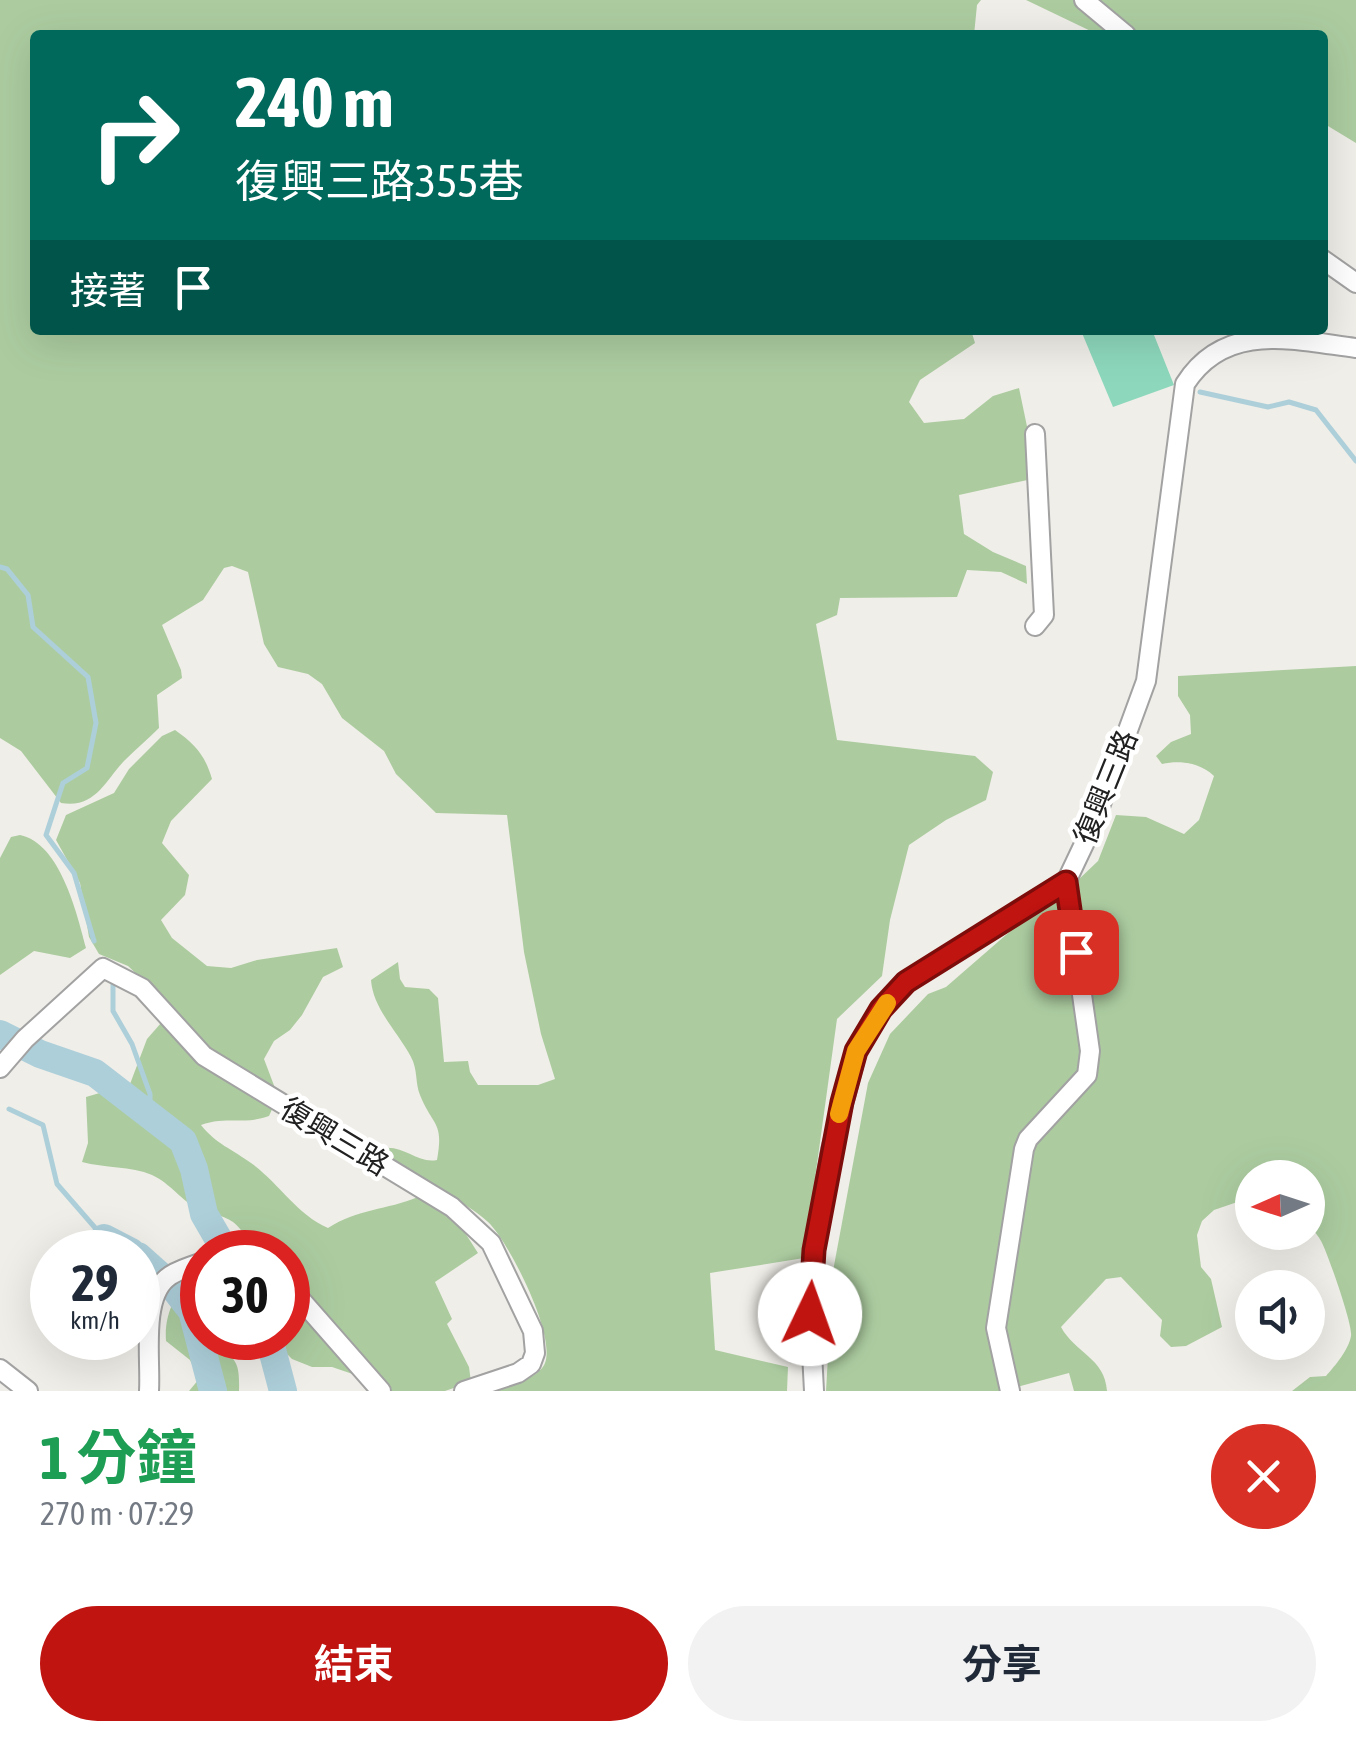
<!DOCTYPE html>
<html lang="zh-TW">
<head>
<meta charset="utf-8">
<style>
  :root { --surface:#fff; --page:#f2f2f3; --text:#1f2937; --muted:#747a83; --accent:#c01411 }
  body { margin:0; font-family:"Asap Condensed","Noto Sans TC",sans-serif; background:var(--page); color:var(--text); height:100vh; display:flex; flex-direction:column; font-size:38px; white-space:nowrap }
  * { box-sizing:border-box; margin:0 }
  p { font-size:32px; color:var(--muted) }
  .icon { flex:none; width:55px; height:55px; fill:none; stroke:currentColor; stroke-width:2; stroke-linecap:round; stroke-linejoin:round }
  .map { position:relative; height:1391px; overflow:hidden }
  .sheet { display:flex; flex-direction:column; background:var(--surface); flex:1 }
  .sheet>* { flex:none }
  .banner { position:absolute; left:30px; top:30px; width:1298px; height:305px; border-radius:10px; box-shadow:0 10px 40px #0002; background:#00695c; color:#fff; overflow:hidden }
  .needle { width:65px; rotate:267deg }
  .tools { position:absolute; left:1235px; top:1160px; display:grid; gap:20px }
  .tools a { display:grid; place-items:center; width:90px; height:90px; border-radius:50%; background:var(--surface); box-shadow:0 10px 40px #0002; font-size:50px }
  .speed { position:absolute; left:30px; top:1230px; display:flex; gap:20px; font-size:50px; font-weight:700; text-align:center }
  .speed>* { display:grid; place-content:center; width:130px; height:130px; border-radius:50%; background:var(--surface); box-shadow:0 10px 40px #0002; line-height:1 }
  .speed small { font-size:25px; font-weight:400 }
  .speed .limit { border:15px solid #d22; background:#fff; color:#111 }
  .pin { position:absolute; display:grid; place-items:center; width:85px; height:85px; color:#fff; margin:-42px; border-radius:20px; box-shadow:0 5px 15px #0006 }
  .me { position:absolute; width:110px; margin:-55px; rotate:3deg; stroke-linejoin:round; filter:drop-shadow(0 0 8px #0008) }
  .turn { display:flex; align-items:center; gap:35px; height:210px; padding:0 40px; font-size:45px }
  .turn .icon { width:130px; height:130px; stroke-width:2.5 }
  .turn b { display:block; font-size:70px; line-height:85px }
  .then { display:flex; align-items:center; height:95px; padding:0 40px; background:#0003; gap:20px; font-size:38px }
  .round { display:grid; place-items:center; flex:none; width:105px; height:105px; border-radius:52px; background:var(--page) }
  .overview { display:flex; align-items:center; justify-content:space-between; height:170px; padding:0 40px }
  h1 { font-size:60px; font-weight:700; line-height:75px; color:#1e9e55 }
  .cta { display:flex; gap:20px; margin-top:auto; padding:20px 40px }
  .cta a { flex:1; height:115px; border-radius:60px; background:var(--accent); color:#fff; font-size:40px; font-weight:700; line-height:115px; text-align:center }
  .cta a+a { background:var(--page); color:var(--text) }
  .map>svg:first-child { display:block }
</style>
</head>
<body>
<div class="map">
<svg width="1356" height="1391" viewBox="0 0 1356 1391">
  <rect width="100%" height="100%" fill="#f0eee8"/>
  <!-- forest -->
  <path fill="#accca0" d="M0,0H981L977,5L974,35H35V330H971L975,343L920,380L909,402L924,423L964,419L993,396L1019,388L1029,436L1032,479L959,495L964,534L993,552L1026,566L1027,584L1001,572L967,570L957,597L840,598L837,615L816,624L837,740L975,756L993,772L986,800L946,820L909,845L890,920L882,976L837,1019L804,1258L710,1273L715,1350L788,1367L787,1391H491C507,1385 538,1380 545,1363C556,1335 509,1242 488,1222C464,1200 411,1174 381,1156L385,1148C404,1146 419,1164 437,1160C444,1121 433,1127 420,1095C415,1083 418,1070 411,1057C398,1032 373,1009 371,980L398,962L400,979L405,987L429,989L438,998L444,1062L468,1061L470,1072L478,1085H538L555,1079L541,1034L524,952L507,815L436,813L396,774L384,751L342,718L322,684L308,674L278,667L264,644L248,572L232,566L224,568L203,600L162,625L181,670L182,678L157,695L159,728C148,739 135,750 124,761C105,781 95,809 61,803L21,751L0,738Z
    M1026,0H1356V143L1323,123L1322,35H1099Z
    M1356,666V1391H1292L1310,1377L1326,1376C1335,1366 1349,1349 1351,1336C1353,1325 1329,1258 1323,1245C1319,1235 1309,1227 1308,1218C1306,1205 1308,1190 1308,1178H1252V1197L1214,1210L1202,1221L1197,1235L1201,1267L1211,1279L1222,1327L1186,1346L1171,1347L1160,1336L1162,1320L1121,1277L1106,1279L1061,1327C1075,1353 1105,1358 1107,1391H1074L1069,1373L1002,1391H826L833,1271L868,1083L890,1034L928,994L946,987L1044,902L1056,901L1098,861L1116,815L1146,817L1184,834L1199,820L1214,776C1200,763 1181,760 1162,764L1156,756L1171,742L1191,734L1190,715L1178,696V676Z
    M175,730C195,744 205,755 212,779L171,821L162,843L189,875L185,895L161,920L172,938L207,966L231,968L257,960L337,948L343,967L323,977L302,1015L290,1030L274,1041L264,1059L278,1096L269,1116C245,1125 225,1116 201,1125C216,1144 232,1149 251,1163C279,1183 296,1214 328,1228C357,1209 387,1210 418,1197L460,1225L478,1253L435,1282L452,1319L447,1324L469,1367L471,1382L445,1391H389L379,1383L332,1367H312L292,1359L271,1338H288V1252H254C235,1215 232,1221 196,1207C184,1203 170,1183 152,1175C131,1166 104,1168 82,1162L88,1143L86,1097L130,1084L147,1039L161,1023L158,999L143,980L128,966L99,954L89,937L80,883L56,840L66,815L114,793L129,769L162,736Z
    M20,835C60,843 77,913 86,948L70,958L34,951L0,975V858L11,837Z
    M202,1275V1338H218C234,1365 240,1356 239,1391H189L199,1379L190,1360L166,1341C164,1313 176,1287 202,1275Z"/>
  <!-- pitch -->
  <path fill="#8dd8bd" d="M1089,330H1152L1174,385L1113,407L1082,333Z"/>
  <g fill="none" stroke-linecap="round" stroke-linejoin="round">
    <!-- stream -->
    <path stroke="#adcfda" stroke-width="5" d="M1200,392L1268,407L1289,402L1316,410L1356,461
      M0,567L7,569L28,595L33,627L88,677L96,723L87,768L63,783L46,835L74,873L94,941
      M113,984V1011L132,1044L150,1094V1113
      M9,1109L43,1125L57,1184L104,1238"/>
    <!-- river -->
    <path stroke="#adcfda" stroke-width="28" d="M0,1034L40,1054L95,1073L183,1141L194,1169L204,1214L226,1252
      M104,1238L131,1252
      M138,1256L174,1288L192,1311L213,1391
      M269,1338L283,1391"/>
    <!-- minor casing -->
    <g stroke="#a2a2a2" stroke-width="22">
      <path id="minor" d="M1084,0L1126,35
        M1322,259L1356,283
        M1035,434L1044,615L1035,626
        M0,1068L25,1039L103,968L142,988L204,1056L452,1207L491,1243L533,1331L535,1353L531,1364L518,1373L464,1391
        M232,1252L242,1250L250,1252
        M288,1285L381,1391
        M0,1369L28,1391
        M149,1391C151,1360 141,1299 167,1278C176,1270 191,1267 202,1262
        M814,1391L810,1314L814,1250L831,1150L857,1051L881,1009L906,982L1066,882L1094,823L1146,681L1185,384C1225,321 1293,340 1356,348
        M1010,1391L996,1328L1024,1149L1028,1139L1087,1075L1090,1051L1066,882"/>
    </g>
    <!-- minor -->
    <use href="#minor" stroke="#fff" stroke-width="18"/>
  </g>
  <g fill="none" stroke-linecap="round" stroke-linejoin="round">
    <!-- route casing -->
    <g stroke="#7d0d0b" stroke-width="25">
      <path id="route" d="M810,1314L814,1250L842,1102L856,1051L881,1009L906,982L1066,882L1076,952"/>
    </g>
    <!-- route -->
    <use href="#route" stroke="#c01411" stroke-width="18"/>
    <!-- slow -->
    <path stroke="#f59e0b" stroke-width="18" d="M839,1114L856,1051L887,1003"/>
  </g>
  <g text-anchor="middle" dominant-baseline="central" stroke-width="9" stroke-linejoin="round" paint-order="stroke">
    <!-- street labels -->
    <g font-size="30" fill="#212121" stroke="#fff">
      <text transform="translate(1105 787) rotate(-68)">復興三路</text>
      <text transform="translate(335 1136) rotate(31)">復興三路</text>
    </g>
  </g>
</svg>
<div class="tools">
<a><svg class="needle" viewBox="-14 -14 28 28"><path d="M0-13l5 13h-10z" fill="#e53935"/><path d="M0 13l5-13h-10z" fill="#747a83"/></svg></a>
<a><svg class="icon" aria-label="sound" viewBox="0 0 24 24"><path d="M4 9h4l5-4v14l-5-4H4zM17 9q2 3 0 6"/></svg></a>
</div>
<div class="speed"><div>29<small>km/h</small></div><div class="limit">30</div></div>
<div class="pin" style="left:1076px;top:952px;background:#d93025"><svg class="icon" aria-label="arrive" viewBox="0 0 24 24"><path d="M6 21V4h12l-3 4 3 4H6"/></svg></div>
<svg class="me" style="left:810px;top:1314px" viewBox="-20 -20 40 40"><circle r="19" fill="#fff"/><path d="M0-13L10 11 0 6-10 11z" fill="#c01411"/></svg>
<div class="banner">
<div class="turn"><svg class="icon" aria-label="right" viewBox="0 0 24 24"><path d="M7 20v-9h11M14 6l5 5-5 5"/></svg><div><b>240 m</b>復興三路355巷</div></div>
<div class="then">接著<svg class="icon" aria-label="arrive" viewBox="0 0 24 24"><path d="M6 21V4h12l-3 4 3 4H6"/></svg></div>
</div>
</div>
<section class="sheet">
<div class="overview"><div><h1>1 分鐘</h1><p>270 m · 07:29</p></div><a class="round" style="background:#d93025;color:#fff"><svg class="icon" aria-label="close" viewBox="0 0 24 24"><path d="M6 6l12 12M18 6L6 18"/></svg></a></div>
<div class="cta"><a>結束</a><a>分享</a></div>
</section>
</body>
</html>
